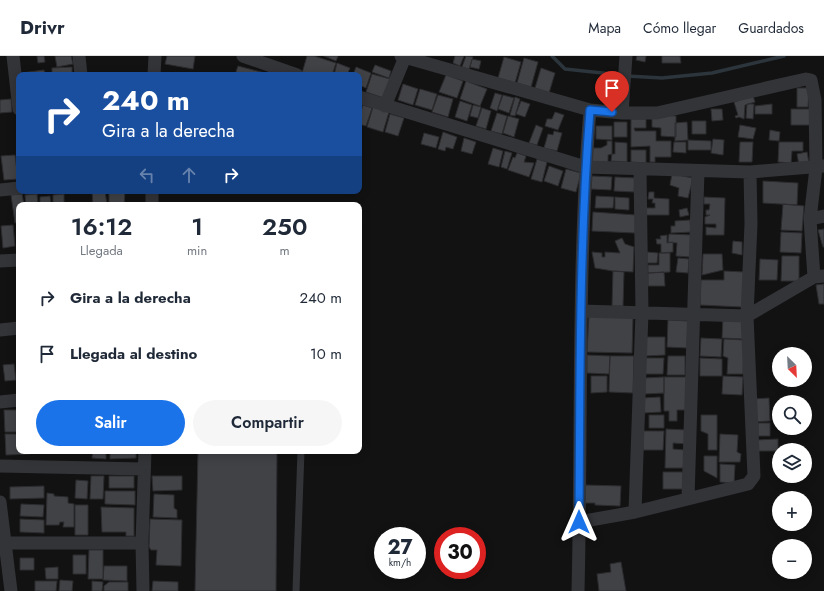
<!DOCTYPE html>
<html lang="es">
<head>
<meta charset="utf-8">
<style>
  :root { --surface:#fff; --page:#f6f6f7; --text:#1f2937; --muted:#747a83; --line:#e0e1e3; --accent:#1a73e8 }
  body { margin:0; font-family:Jost,sans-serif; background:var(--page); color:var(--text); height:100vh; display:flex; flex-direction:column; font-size:15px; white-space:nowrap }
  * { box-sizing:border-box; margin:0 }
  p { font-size:13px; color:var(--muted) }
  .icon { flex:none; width:22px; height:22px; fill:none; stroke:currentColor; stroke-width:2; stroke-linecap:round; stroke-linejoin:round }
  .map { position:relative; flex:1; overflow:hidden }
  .drawer { position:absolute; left:16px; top:146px; width:346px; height:252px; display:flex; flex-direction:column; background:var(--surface); border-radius:8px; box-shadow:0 2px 10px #0003 }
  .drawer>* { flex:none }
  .hud { position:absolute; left:16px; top:16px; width:346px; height:122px; border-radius:8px; box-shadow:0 2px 10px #0003; background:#1a4fa0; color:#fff; overflow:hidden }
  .needle { width:26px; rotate:156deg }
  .buttons { position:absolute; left:772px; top:291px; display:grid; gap:8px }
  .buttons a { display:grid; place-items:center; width:40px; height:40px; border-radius:50%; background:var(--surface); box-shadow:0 2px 10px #0003; font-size:20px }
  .speed { position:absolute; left:374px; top:471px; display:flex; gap:8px; font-size:20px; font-weight:700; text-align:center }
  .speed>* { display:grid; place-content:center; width:52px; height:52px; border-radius:50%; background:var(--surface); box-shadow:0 2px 10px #0003; line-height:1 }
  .speed small { font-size:10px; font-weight:400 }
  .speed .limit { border:6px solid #d22; background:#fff; color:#111 }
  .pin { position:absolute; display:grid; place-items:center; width:34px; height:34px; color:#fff; margin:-41px -17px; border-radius:50% 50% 50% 0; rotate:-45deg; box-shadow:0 0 4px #0007 }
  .pin .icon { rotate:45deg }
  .me { position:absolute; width:44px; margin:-22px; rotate:0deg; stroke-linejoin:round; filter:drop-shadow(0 0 3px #0008) }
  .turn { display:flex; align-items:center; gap:14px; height:84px; padding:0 20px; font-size:18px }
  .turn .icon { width:52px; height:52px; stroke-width:2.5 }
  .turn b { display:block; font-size:28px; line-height:34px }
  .lanes { display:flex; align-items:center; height:38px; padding:0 20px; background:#0003; justify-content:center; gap:20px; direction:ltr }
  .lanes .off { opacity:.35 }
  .eta { display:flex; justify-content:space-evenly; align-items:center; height:68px; text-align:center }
  .eta b { font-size:24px; font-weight:600; line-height:28px }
  .button { display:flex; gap:8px; margin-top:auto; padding:8px 20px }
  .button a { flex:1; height:46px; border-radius:24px; background:var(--accent); color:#fff; font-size:16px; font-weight:600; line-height:46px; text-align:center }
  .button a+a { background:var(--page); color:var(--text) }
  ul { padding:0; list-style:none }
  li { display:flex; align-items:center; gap:12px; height:56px; padding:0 20px }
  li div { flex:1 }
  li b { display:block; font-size:15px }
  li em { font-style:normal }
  header { display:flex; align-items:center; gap:24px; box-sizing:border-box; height:56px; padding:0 20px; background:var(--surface); border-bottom:1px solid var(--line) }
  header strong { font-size:19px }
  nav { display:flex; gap:22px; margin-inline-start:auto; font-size:14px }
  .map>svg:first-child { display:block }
</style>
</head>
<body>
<header>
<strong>Drivr</strong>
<nav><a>Mapa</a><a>Cómo llegar</a><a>Guardados</a></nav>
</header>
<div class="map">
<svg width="824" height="535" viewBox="0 0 824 535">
  <rect width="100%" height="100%" fill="#121213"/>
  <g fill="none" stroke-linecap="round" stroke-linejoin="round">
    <!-- stream -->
    <path stroke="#2c353b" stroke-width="3.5" d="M552,0L565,13L621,19
      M627,20L662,22L712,17L784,0"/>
  </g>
  <!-- building -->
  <path fill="#414246" stroke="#2c2c2f" d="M37,0H44L45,6L38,7Z
    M55,0H71L73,8L57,11Z
    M167,0H195L193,13L165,8Z
    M307,0H314L336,7L332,19H310L302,17Z
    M324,0H338L336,5Z
    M455,0H464L460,10L453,7Z
    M466,0L473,1L469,13L462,11Z
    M637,0H646L645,6L636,4Z
    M662,0H680L681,7H662Z
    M504,1L521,6L515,27L498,22Z
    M524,2L538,6L531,31L517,27Z
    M472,3L481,5L479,13L470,11Z
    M337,7L350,12L347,19H334Z
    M375,9L391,15L389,22L372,16Z
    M238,10L265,17L264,19H235Z
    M72,11V18L52,19V12Z
    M356,11L371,17L366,32L359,29V19H353Z
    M541,12L555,17L549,37L535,32Z
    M44,14L45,19H22L21,17Z
    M372,18L390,23L384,42L366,36Z
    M446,19L463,25L457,42L439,36Z
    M466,25L487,33L480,50L460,43Z
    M403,28L418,33L413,49L398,44Z
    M797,32H809L808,51H797Z
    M420,33L437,38L432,54L415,49Z
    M495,37L502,39L497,55L490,52Z
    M438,39L453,43L448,61L432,56Z
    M503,39L514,42L509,57L498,53Z
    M753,40L755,46L745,49L744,63L739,61L736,62L735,60L738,59L734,46Z
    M515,41L520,43L515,60L510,59Z
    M11,43L12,56L0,57V44Z
    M460,45L472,49L467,65L455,61Z
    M521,45L530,48L525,61L516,58Z
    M747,48H754L753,63L746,62Z
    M772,48V58H755V50Z
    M363,49L372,52L366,70L359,68V61Z
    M473,49L481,51L478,62L470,60Z
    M373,51L389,56L383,76L367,71Z
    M482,52L491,55L486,73L476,70Z
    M711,53H722L723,64L712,65Z
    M791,53H811L812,69H791Z
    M555,56L564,59L558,74L545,70L547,63H552Z
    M497,57L507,60L502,78L491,75Z
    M390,58L404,62L398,80L385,76Z
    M652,59L676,60V81L661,80V72L652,71Z
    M508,60L519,63L514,81L503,77Z
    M631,63H646V72H634L635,75H656V85H671V101H655V106H650V90L631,91Z
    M692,65H706V78H692Z
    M614,66H627V81H614Z
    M687,66L688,84L675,85V67Z
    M536,69L543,72L537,89L529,87Z
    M740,69L756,72L753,83L738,81Z
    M596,70H612V84L596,83Z
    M770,74L780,76L779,85L769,84Z
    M554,75L562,77L557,95L544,92L548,78L553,79Z
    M443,76L457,81L453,93L446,91L445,95L438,93Z
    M424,77L439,81L436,92L421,88Z
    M464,82L476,86L472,98L461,95Z
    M713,83L724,84L723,99L711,97Z
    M688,84L711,85V94H688Z
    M607,85H612V98L608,99V106H592V92H601L607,89Z
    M615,86L627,87V106L611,105L612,98H615Z
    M674,86H686V97L673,96Z
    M740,86H753L752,106H739Z
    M779,86H803V95H792L791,107L778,106Z
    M493,92L503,95L499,111L488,108Z
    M631,94H646V107L631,106Z
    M505,95L512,97L507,113L501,111Z
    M807,96L809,107L799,109L797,98Z
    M517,97L526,100L524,106L534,107L529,121L508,114L513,101L515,102Z
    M15,99L18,123L4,124L1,100Z
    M537,103L547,106L542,126L531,123Z
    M549,110L563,115L558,130L544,125Z
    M566,113L581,117L576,136L561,132Z
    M672,118L693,122L688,142L678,140L679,132L670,129Z
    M592,120L612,121L611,134L591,133Z
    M615,121L635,122L634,136L614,135Z
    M763,125L798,127L797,149L763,147Z
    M92,135H105L107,149H93Z
    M109,136H125L124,149H109Z
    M649,136H654V142L669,143V159H646V152H655V147H652L653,143H648Z
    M22,138L24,149H19V166L15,167L11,139Z
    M37,138L38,149H26L25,139Z
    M64,138V149H53V139Z
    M50,140L51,149H40V141Z
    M596,140L614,141L613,152H595Z
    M615,141L629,142V154L615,153Z
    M704,141L725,142L724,179H706V171L716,172V168H705V161L710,159H706V154H709L710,148H704Z
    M783,148L804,150L802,175L781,174Z
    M687,152L689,159L680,161L679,154Z
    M593,156L636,159L635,177L592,175Z
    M690,164L691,176L671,177V170H675V165Z
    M13,169L15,190L3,192L1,170Z
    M824,173V191H823L818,174Z
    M781,176L802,177L801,197L780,196Z
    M669,178L691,179L690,201L676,200L677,187L668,186Z
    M667,179V187L673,186V196L661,197V188H657L656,183H661L660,180Z
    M622,182L625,188L634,191L633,216L613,215L595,212L592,196L602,197V201H605V196L620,197L615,185Z
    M733,185L742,186V199L732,197Z
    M647,196L658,197L657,207H647Z
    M659,197H670V216L648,217V209H659Z
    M703,198H722L723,214L702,219Z
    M782,200H799V225H781Z
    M678,202L689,203L688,217L676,216Z
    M760,203L778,204L777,224H759Z
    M613,215L624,216L623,250H612Z
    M724,215L744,216L742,251L700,249L701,224H724Z
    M664,216L665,230H648V217Z
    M824,228V248H819L816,229Z
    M589,259L633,261L632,297L587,296Z
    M723,262L746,263L745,283L722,282Z
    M668,264L688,265L687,292L667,291Z
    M645,281H665V299L645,300Z
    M701,282L722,283L721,301L700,300Z
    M724,283L744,284L743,318H727L728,302L723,300Z
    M587,299L610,300L609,318L587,317Z
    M610,300H634L633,337L609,336Z
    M668,300H685V319H667Z
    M645,302H664L663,318H645Z
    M700,302L722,303V320H700Z
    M14,308L16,324L5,325L3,309Z
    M591,320H607V336L591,337Z
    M723,320L743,321L742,339L722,338Z
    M664,321V337L645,338L644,322Z
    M664,321H687V354H677V365H669V355H664Z
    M660,341L661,356L643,357V342Z
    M769,342L770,365L753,366L752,343Z
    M4,354H19V376H5Z
    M649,359H664V372H649Z
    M701,359H717V394H708V378L701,375Z
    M758,367H770V380H758Z
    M666,373L687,374V388L673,387V393L685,394L684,412H665Z
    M643,375H664L663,394H643Z
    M5,378H19V395H30V398L6,399Z
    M720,378L738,379L737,396L741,398L740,406H719Z
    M778,383V395H757V384Z
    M93,395H106V403L92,402Z
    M110,395H136V402L110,403Z
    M198,395H277L276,535H195Z
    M704,400H717V422L704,415Z
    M720,408L735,409L734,427L720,426Z
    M663,416H683V433H663Z
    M91,420H104L103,443H90Z
    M109,420H134V432H109Z
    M152,420H182V434L153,435Z
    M76,424L88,425L87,443L75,442Z
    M585,429L621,430L620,450L595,449V447H584Z
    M44,430V442L10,443V431Z
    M105,435H135V449L105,448Z
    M47,437L54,438V440L68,441V447L74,448V471H63L64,466H60L59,469H46Z
    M154,438L174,439V452L177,454V462L153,461Z
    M21,448L44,449L43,461L20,460Z
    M75,449H88V479H75Z
    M101,451L134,452V480H126V476H102Z
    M20,463L44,464V477L20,476Z
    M150,463L182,464L181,510L156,509L157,494H151L149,491Z
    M89,494H103V523H88Z
    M73,499H86V518H73Z
    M20,502H34V514H20Z
    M621,506L626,535H599L597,518L611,516L610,508Z
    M104,510H127V525L103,524Z
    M58,511V523H46L45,512Z
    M60,524L73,525L72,535H59Z
    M35,525H57L56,535H35Z
    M92,525L103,526L102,535H92Z
    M153,525L178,526V535H152Z
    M109,526H128V535H104V530Z"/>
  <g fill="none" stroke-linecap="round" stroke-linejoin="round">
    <!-- service -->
    <path stroke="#333438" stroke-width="7" d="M296,535L301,395"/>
    <!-- minor -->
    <path stroke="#333438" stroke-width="13" d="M13,0L19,53
      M79,0L81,19
      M243,0L297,19
      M401,0L590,54L622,57H657L806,23L811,24L815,44L816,112L810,163L814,221
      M154,19L155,0
      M359,41L585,111L750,116L824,110
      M385,50L405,1
      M622,57L626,0
      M0,134L19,132
      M152,149V135
      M810,163L824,160
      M0,205L19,204
      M581,255L747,260L814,221L824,220
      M0,274L19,272
      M0,346L19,344
      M0,410L144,413
      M688,443L698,115
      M0,446L11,535
      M635,456L642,256L640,113
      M579,466L635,456L748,428L754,420L747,260L751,168L750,116
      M4,487H142
      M143,535L142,487L145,395
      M578,535C582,375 577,214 590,54"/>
  </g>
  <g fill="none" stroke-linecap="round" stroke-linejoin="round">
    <!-- route casing -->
    <g stroke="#114b97" stroke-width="10">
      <path id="route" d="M579,466C580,329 579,191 590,54L612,56"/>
    </g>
    <!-- route -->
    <use href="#route" stroke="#1a73e8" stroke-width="7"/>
  </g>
</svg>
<div class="buttons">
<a><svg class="needle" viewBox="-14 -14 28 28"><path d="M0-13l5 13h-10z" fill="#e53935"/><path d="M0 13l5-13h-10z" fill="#747a83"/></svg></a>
<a><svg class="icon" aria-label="search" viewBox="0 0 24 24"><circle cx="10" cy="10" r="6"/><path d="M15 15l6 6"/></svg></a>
<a><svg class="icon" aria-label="layers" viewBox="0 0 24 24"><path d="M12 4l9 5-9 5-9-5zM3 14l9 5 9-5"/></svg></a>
<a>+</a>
<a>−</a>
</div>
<div class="speed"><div>27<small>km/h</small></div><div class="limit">30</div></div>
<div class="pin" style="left:612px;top:56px;background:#d93025"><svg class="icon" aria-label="arrive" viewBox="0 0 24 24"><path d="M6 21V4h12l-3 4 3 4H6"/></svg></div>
<svg class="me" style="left:579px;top:466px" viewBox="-20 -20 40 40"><path d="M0-17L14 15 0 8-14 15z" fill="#1a73e8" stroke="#fff" stroke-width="4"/></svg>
<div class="hud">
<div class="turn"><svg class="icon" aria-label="right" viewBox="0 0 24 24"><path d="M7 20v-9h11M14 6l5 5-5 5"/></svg><div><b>240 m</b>Gira a la derecha</div></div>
<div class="lanes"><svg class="icon off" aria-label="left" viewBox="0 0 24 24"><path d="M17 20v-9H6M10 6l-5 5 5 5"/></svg><svg class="icon off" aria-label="ahead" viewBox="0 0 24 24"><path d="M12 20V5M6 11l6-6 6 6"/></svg><svg class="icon" aria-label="right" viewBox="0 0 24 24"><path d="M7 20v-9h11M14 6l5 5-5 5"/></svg></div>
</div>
<section class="drawer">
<div class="eta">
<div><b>16:12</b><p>Llegada</p></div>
<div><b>1</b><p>min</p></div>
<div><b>250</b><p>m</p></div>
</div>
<ul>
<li><svg class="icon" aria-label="right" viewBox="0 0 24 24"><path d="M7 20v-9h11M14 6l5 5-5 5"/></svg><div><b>Gira a la derecha</b></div><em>240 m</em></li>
<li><svg class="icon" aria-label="arrive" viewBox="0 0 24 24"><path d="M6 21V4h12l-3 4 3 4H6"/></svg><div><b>Llegada al destino</b></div><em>10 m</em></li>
</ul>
<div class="button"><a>Salir</a><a>Compartir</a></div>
</section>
</div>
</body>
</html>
